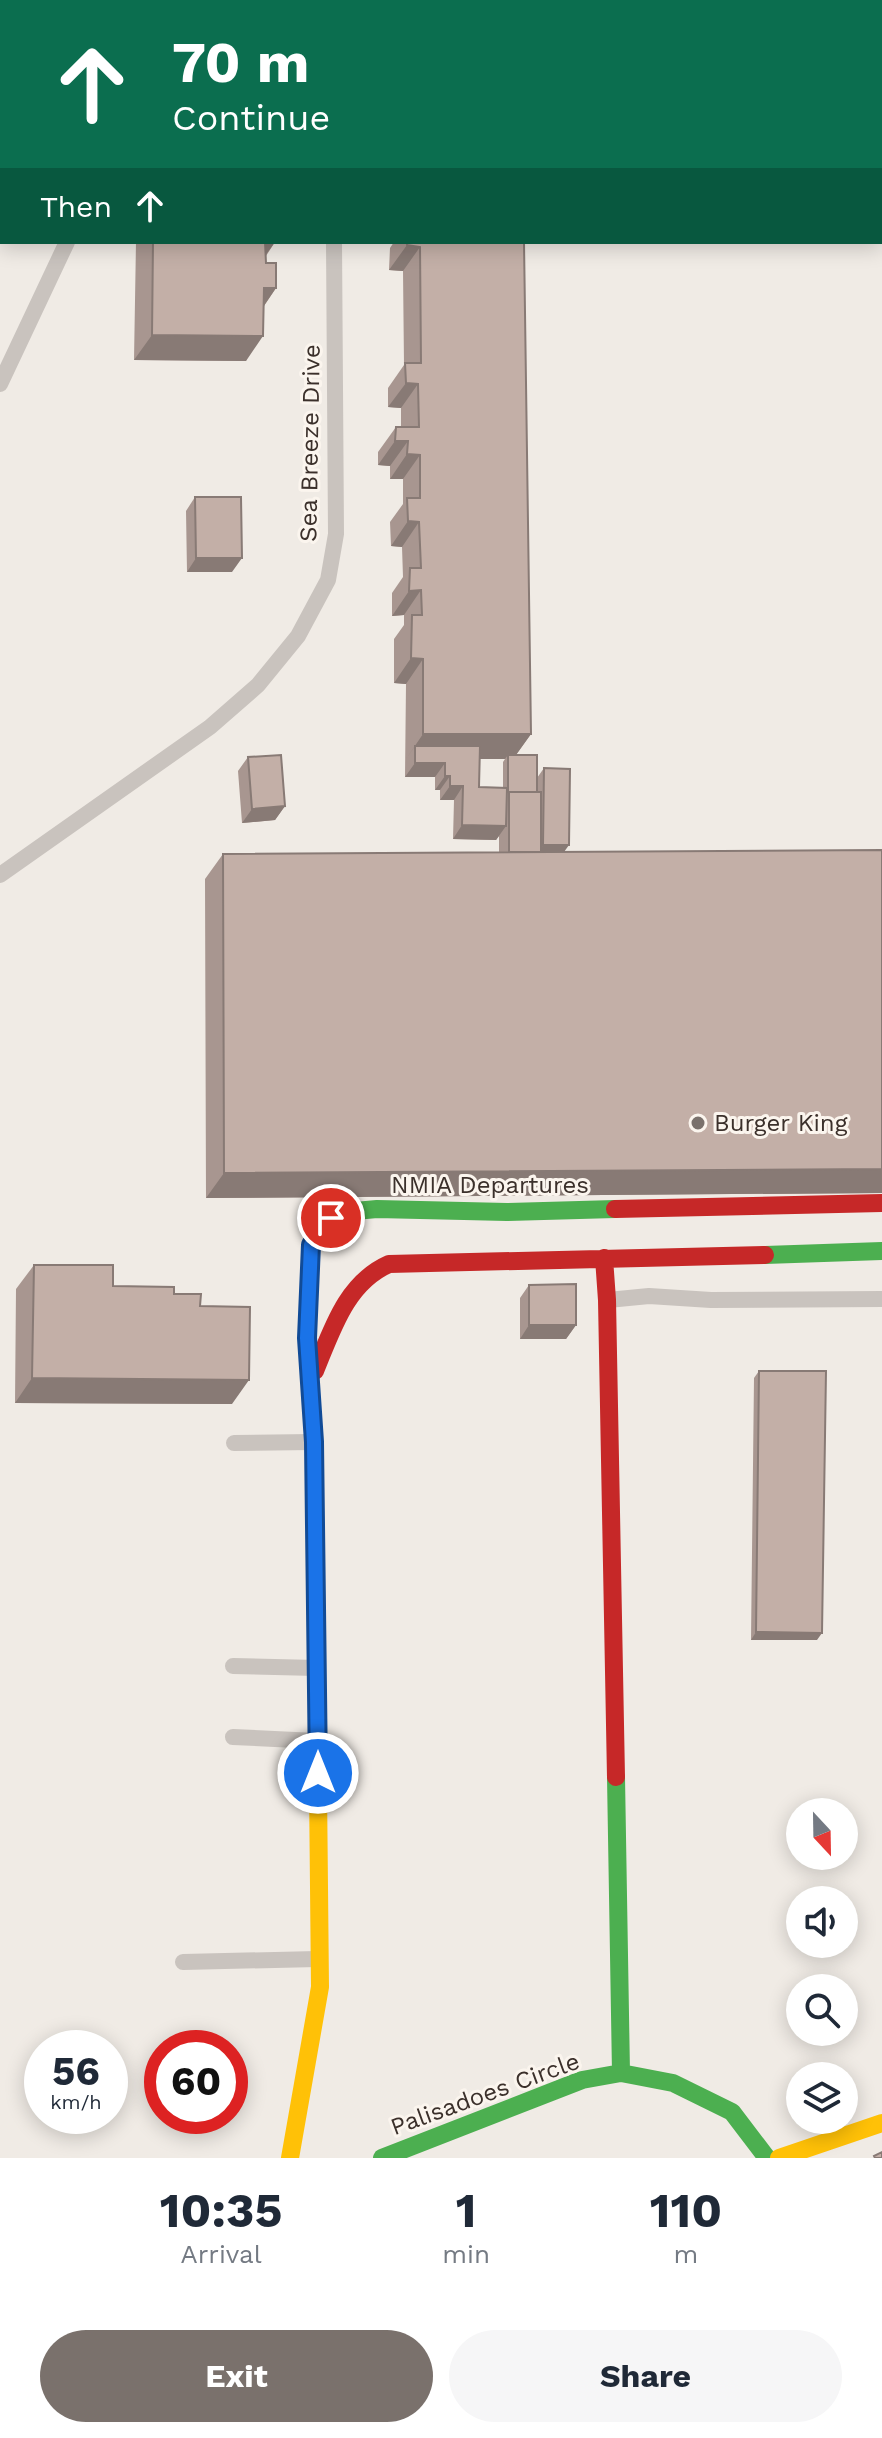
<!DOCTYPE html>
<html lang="en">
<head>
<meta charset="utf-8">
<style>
  :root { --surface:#fff; --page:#f6f6f7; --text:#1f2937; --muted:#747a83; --accent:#7a716c }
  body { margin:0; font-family:"Work Sans",sans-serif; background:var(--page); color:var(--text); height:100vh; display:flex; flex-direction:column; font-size:30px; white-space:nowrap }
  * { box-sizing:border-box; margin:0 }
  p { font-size:26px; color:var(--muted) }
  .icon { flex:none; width:44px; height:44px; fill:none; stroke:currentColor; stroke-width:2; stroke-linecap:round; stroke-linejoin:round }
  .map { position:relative; height:2158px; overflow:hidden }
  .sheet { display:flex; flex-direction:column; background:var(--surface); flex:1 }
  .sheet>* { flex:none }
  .hud { position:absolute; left:0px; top:0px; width:882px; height:244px; box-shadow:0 4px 20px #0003; background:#0b6e4f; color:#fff; overflow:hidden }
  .needle { width:52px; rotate:158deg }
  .fabs { position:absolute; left:786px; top:1798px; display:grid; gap:16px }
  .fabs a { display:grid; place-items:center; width:72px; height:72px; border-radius:50%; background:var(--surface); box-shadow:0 4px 20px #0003; font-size:40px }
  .speed { position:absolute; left:24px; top:2030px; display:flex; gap:16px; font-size:40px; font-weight:700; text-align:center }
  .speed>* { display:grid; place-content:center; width:104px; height:104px; border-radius:50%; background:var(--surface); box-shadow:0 4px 20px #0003; line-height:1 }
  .speed small { font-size:20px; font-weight:400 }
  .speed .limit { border:12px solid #d22; background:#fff; color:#111 }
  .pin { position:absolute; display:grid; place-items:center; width:68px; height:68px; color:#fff; margin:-34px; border:4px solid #fff; border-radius:50%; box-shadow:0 2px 8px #0007 }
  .me { position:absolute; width:88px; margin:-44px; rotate:0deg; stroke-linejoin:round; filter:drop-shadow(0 0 6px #0008) }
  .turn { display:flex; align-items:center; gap:28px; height:168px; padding:0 40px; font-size:36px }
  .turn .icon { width:104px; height:104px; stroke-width:2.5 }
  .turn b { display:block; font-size:56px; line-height:68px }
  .then { display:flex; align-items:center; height:76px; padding:0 40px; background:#0003; gap:16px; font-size:30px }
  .eta { display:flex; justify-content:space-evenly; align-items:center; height:136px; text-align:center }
  .eta b { font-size:48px; font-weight:700; line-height:56px }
  .cta { display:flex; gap:16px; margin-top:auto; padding:16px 40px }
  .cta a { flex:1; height:92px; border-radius:48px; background:var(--accent); color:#fff; font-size:32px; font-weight:700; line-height:92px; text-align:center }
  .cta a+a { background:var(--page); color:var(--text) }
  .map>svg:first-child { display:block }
</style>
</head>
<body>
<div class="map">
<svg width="882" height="2158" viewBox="0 0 882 2158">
  <rect width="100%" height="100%" fill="#f0ebe5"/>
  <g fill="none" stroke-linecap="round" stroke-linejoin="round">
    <!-- lane -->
    <path stroke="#c9c3be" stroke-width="16" d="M94,2V0
      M0,384L67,242
      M0,875L210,727L258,685L298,636L328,580L336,534L334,242
      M608,1300L649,1296L711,1300L882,1299
      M234,1443L312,1442
      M233,1666L316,1668
      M233,1737L316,1741
      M183,1962L317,1959"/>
    <!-- fast -->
    <path stroke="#4caf50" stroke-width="18" d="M765,1255L882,1251
      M316,1587L314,1442L307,1338L311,1245L320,1228L331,1218L344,1212L377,1209L507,1212L615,1209
      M616,1777L621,2073
      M382,2158L582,2080L621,2073L673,2083L732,2112L767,2158"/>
    <!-- slow -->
    <path stroke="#ffc107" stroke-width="18" d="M290,2158L320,1987L316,1587
      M779,2158L882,2123"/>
    <!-- jam -->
    <path stroke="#c62828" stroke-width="18" d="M615,1209L882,1203
      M604,1258L607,1300L616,1777
      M315,1371C332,1330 346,1283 389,1264L765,1255"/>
  </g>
  <!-- wall -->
  <path fill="#a89690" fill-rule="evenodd" d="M150,0H520V2H150Z
    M136,242H275L266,256V263L276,288L264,306L246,361L134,360Z
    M394,242H524L531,734L516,755L537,778L544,768L565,852L882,850V1193L206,1198L205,879L223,854L499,852V836L496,840L453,839L454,800H440V790H435V777H405L406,684L394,683V639L404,625V615L392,616V593L403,577L402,547L391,546L390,522L403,504V479H390V466L378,465V452L396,427H401V408L388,407V388L404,365L403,271L389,270L390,248ZM480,759H505L503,762V788L479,787Z
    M195,497L232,572H187L186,511Z
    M248,757L285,806L275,820L242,823L238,771Z
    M34,1265L113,1286L174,1294L200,1306L232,1404L15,1403L16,1289Z
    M529,1285L576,1325L566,1339H520V1298Z
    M759,1371L817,1640H751L754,1378Z"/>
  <!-- shaded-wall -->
  <path fill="#887a75" d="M265,242H275L258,266Z
    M407,245L420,247L403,271L389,270Z
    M264,288H276L259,313Z
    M152,335L263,336L246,361L134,360Z
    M406,383L418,384L401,408L388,407Z
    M395,441H408L390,466L378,465Z
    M407,454L420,455L403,479H390Z
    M408,521L419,522L402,547L391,546Z
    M196,558H242L232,572H187Z
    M421,590L404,615L392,616L409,591Z
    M411,658L423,659L406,684L394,683Z
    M423,734H531L513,759L508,755L505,759H415V746L406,759Z
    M415,763H445L435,777H405Z
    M445,776H450L440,790H435Z
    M450,786H463L454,800H440Z
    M285,806L275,820L242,823L252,809Z
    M462,825L506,826L496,840L453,839Z
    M543,845H569L559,859H534Z
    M882,1169V1193L206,1198L224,1173Z
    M529,1325H576L566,1339H520Z
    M32,1378L249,1380L232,1404L15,1403Z
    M756,1632L822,1633L817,1640H751Z"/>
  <!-- building -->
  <path fill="#c3afa7" stroke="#887a75" stroke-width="2" d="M167,0H403V2H167Z
    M419,0H520V2H419Z
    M153,242H265L266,263H276V288H264L263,336L152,335Z
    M407,242H524L531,734H423V659L411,658L412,615H422L421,590L409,591L410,568H421L419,522L408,521L407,498H420V455L407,454L408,441H395L396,427H419L418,384L406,383L405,363H421L420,247L407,245Z
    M195,497H241L242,558H196Z
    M415,746H480L479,787L507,788L506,826L462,825L463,786H450V776H445V763H415Z
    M281,755L285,806L252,809L248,757Z
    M508,755H537V792H508Z
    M544,768L570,769L569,845H543Z
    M509,792H541V852H509Z
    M882,850V1169L224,1173L223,854Z
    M34,1265H113V1286L174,1287V1294H201L200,1306L250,1307L249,1380L32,1378Z
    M576,1284V1325H529V1285Z
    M759,1371H826L822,1633L756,1632Z
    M882,2152V2158H875L874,2156Z"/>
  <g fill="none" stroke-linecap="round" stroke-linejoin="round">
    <!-- route casing -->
    <g stroke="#114b97" stroke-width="20">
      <path id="route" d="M318,1773L314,1442L307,1338L311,1245L320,1228L331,1218"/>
    </g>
    <!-- route -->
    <use href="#route" stroke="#1a73e8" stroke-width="14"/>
  </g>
  <!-- markers -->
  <circle fill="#7a716c" stroke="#fbf5ee" stroke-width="3" cx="698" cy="1123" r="8"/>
  <g text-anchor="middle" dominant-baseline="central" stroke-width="6" stroke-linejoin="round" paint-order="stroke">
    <!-- street labels -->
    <g font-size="24" fill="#3b302b" stroke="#fbf5ee">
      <text transform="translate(310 443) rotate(-89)">Sea Breeze Drive</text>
      <text x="490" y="1185">NMIA Departures</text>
      <text transform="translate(485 2094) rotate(-20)">Palisadoes Circle</text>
    </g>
    <!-- poi labels -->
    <g font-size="24" fill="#3b302b" stroke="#fbf5ee" text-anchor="start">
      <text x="714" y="1123">Burger King</text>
    </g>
  </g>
</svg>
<div class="fabs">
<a><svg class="needle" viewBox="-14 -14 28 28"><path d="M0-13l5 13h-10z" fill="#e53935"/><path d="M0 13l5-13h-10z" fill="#747a83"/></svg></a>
<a><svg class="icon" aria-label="sound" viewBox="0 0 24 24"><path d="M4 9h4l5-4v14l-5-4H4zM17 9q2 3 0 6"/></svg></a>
<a><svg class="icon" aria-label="search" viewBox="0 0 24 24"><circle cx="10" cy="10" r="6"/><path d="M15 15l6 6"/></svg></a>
<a><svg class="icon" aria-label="layers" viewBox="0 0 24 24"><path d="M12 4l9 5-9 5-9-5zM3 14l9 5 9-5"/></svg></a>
</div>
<div class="speed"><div>56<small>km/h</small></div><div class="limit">60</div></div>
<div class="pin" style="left:331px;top:1218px;background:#d93025"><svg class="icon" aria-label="arrive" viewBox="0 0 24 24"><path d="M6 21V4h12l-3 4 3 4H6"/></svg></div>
<svg class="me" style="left:318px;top:1773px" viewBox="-20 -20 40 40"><circle r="17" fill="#1a73e8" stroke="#fff" stroke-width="3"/><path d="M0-11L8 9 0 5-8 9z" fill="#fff"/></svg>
<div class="hud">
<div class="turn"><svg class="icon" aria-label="ahead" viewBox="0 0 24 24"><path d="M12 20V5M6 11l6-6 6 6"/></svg><div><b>70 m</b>Continue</div></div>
<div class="then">Then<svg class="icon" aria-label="ahead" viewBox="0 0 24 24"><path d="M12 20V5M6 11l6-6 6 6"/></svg></div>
</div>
</div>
<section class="sheet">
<div class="eta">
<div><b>10:35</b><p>Arrival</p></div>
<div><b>1</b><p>min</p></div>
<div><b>110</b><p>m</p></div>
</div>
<div class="cta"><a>Exit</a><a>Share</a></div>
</section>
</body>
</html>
